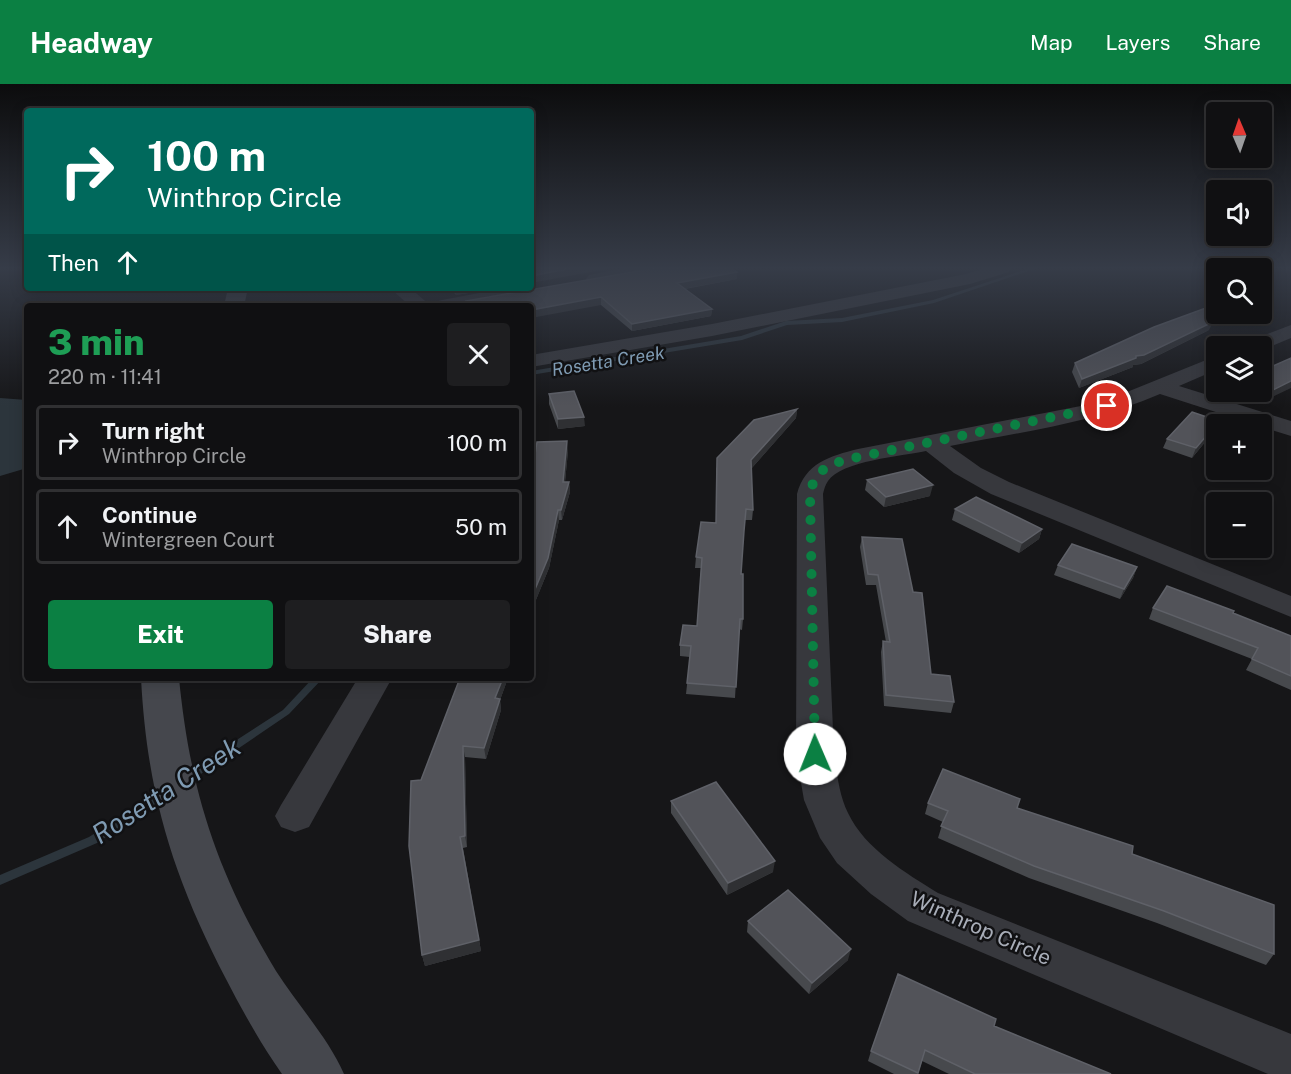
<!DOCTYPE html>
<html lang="en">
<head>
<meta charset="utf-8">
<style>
  :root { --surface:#101012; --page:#1e1e20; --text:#f1f3f6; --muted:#9c9d9f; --line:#303032; --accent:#0b8043 }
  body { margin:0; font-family:"Public Sans",sans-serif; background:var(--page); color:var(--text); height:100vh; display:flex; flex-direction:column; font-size:22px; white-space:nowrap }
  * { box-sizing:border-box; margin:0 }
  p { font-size:20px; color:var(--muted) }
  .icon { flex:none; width:33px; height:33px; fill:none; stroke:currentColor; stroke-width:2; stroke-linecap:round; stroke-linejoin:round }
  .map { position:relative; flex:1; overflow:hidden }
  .details { position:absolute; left:24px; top:219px; width:510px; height:378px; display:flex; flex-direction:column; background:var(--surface); border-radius:6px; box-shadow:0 3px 15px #0003,0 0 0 2px var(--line) }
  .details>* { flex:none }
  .banner { position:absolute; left:24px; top:24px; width:510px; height:183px; border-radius:6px; box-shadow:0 3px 15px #0003,0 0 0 2px var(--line); background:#00695c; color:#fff; overflow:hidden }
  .needle { width:39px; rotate:358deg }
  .buttons { position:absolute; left:1206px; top:18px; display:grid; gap:12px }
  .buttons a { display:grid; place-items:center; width:66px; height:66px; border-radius:6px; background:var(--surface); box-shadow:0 3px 15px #0003,0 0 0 2px var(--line); font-size:30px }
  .pin { position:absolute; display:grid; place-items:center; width:51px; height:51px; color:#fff; margin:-26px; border:3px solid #fff; border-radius:50%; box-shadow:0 2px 6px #0007 }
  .me { position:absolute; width:66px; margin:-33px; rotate:359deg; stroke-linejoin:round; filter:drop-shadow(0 0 4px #0008) }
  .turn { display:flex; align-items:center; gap:21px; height:126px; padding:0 24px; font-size:27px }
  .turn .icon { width:78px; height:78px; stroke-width:2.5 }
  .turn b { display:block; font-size:42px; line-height:51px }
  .then { display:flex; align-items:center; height:57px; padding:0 24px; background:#0003; gap:12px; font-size:22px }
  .round { display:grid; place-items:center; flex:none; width:63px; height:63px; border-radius:6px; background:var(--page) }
  .headline { display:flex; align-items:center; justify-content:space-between; height:102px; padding:0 24px }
  h1 { font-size:36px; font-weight:800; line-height:45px; color:#1e9e55 }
  .primary-button { display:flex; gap:12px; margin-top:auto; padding:12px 24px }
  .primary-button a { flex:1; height:69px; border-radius:6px; background:var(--accent); color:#fff; font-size:24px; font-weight:800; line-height:69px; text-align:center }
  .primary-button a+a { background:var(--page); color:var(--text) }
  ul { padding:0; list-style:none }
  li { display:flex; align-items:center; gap:18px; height:75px; margin:0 12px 9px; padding:0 12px; border:3px solid var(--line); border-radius:6px }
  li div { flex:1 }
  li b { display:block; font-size:22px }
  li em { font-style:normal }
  header { display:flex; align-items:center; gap:36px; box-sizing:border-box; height:84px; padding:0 30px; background:var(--accent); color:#fff }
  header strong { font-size:28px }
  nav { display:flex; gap:33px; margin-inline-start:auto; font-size:21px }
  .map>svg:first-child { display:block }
</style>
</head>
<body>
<header>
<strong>Headway</strong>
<nav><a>Map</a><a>Layers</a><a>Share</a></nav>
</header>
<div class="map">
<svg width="1291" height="990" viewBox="0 0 1291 990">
  <rect width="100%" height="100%" fill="#161618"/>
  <!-- water -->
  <path fill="#2c353c" d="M0,314L27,316V384L0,392Z"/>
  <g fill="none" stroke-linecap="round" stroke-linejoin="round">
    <!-- stream -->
    <path fill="#2c353c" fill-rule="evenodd" d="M1030,184H1037L934,219L842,238L787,241L742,256L531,291V287L741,252L786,237L842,234L933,216Z
      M313,594H323L289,630L189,698L185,699L181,698L180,695L181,692L283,626Z
      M164,705L168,706L169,709L168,712L97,759L0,801V791L89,753Z"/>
    <!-- street -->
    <path fill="#37383d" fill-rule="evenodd" d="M625,184H664L661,188L655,189L595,200L589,199L586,195L589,191Z
      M985,184H1012L1009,188L970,200L712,252L531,283V271L712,240L966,190Z
      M390,204H410L431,222H410Z
      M506,204L513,206L515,210L513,214L472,222H433L435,218L442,216Z
      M1291,241V254L1262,266V262H1243L1246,258Z
      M1216,272V286L1179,302L1291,337V352L1262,343V340H1253L1160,310C1094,339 1020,348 950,362L981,384L1009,398L1291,512V533L991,410L954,389L926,367C902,372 841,377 828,397C825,401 824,406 823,410L834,670C837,689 839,711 848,729C865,765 906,789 938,809L1291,950V990H1268L908,837L871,810L837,779L820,754L804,716L796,670L797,410C805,379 830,372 858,365L1086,321L1117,312Z
      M358,594H392L309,743L295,748L281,743L275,732L281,721Z"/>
    <!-- secondary -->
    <path fill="#45474d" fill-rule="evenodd" d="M228,204H248L244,222H224Z
      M141,594H179C190,707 217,789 276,887C297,920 329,955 344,990H282C261,960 243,928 226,895C173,793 147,710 141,594Z"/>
  </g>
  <!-- wall -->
  <path fill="#47494d" d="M737,195L685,205L712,225L711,232L632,247L601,221L466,222V217Z
    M450,204H499L456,211Z
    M1209,246L1141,280L1133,281V283L1079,304L1072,288L1075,279Z
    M1291,274L1264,317L1231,308H1262V287Z
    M549,310L585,342L558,345L549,320Z
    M797,325L796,334L751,385L753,426L752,436H745L743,454L741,490L743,535L742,546L739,545L735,614L686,610L690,573L680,572V561L697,542L701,484H695L696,473L716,439V384Z
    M1219,337L1218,340H1216L1215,346L1192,374L1163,364L1167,355Z
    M568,367L565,398H569L570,408L562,436H559L549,484L531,528V396Z
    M867,396L930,412L884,423L865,406Z
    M955,425L1042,445L1039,455L1019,469L952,436Z
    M862,453L913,508L931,590L954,618L951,629L884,622L881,568L883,557L886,558L876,501H866L860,463Z
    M1058,481L1137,483L1133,494L1120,515L1054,491Z
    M1153,524L1233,529L1291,552V606L1246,586L1252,575L1149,535Z
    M460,594H508L500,616L501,626L486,675L465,673L467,763L463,764L481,867L425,882L422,871L421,696Z
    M671,717L773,788L727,811L671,729Z
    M928,719L1017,724L1132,770L1274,870L1266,881L1157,839L1029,794L938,754L943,738L925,730Z
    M748,837L848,876L809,910L747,848Z
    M994,942L1111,990H949L922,977L918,990H894L868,977L871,967Z"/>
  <!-- shaded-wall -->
  <path fill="#2f3033" d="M572,184H612L531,199V192Z
    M737,188V195L677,206V199Z
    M455,204H499L456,211Z
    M601,213V221L531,234V226Z
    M712,225L711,232L632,247V240Z
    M1213,238L1209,246L1141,280L1133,281V283L1079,304L1082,295L1136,272Z
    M1291,297V304L1264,317L1269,308Z
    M797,325L796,334L750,386L751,376Z
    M584,333L585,342L558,345V335Z
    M1219,337L1218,340H1216L1215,346L1192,374L1196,364Z
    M567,357L568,367L564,408L563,398Z
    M569,398L570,408L562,436L561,426Z
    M933,401L930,412L884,423L886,413Z
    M558,426L559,436L549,484L531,528V515Z
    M1042,445L1039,455L1019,469L1022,459Z
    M1137,483L1133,494L1120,515L1124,505Z
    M503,594H508L500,616L501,626L486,675L484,664L495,614Z
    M463,662L465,673L467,763L465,752Z
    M460,753L481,867L425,882L422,871Z
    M775,777L773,788L727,811L728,799Z
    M851,865L848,876L809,910L812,899Z"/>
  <!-- building -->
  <path fill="#525359" stroke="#5f6168" stroke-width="1.5" d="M531,184H572L531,192Z
    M656,184H731L737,188L677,199L712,225L632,240L601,213L531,226V222H470L466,217Z
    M1206,224L1213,238L1144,271L1136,272V274L1082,295L1075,279L1154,243Z
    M1291,274V297L1269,308L1262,306V287Z
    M574,307L584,333L558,335L549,310Z
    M797,325L751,376L753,426L746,425L744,447L741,490H743V535H740L736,603L687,599L691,562L680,561L683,541L697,542L702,474L696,473L701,438L716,439L717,374L754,336Z
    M1192,328L1219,337L1196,364L1167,355Z
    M567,357L563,398H569L561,426H558L548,474L531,515V396L537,358Z
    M913,385L933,401L886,413L867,396Z
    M976,413L1042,445L1022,459L955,425Z
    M862,453L902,455L913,508L922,509L931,590L950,592L954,618L886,611L883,557L890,558L878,491L868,490Z
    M1072,460L1137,483L1124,505L1058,481Z
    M1167,502L1234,527L1233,529L1291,552V592L1252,575L1258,564L1153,524Z
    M460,594H503L495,614L500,615L484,664L463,662L465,752L460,753L479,856L422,871L409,762L411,697L421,696Z
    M943,685L1020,715L1017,724L1133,762L1132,770L1274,821V870L1164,827L1034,782L941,742L948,727L928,719Z
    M716,698L775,777L728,799L671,717Z
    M788,806L851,865L812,899L748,837Z
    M898,890L996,935L994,942L1111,990H975L925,966L918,989L871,967Z"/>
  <!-- sky -->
  <linearGradient id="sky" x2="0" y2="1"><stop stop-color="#0c0c0d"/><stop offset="0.57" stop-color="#363c48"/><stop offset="1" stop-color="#363c48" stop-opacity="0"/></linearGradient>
  <rect width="1291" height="323" fill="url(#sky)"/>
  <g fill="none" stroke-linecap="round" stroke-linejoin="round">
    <!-- route -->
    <path stroke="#0b8043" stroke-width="10" stroke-dasharray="0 18" d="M815,670L810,410C815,382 834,379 858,373L1107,322"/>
  </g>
  <g text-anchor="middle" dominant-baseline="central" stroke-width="5" stroke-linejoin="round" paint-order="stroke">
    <!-- far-water labels -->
    <g font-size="18" font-style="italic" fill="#7f9bb3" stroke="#111113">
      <text transform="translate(608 277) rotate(-9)">Rosetta Creek</text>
    </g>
    <!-- street labels -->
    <g font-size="21" fill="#a8adb8" stroke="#111113">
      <text transform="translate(981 844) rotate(24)">Winthrop Circle</text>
    </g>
    <!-- near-water labels -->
    <g font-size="27" font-style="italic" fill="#7f9bb3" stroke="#111113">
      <text transform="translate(166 706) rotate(-33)">Rosetta Creek</text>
    </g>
  </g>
</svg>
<div class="buttons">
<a><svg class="needle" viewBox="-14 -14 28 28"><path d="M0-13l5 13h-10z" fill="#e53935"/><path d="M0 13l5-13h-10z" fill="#9c9d9f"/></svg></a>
<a><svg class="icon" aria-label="sound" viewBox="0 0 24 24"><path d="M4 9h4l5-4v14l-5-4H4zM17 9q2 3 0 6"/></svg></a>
<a><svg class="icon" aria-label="search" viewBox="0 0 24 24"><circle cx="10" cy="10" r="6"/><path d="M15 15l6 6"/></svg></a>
<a><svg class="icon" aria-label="layers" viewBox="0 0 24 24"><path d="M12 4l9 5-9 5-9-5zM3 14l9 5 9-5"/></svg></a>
<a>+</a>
<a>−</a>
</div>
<div class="pin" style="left:1107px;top:322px;background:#d93025"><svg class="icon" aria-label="arrive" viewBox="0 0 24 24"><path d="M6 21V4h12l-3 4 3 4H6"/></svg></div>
<svg class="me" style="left:815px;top:670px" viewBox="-20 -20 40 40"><circle r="19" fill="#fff"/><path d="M0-13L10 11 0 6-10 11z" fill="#0b8043"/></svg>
<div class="banner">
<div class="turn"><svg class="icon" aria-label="right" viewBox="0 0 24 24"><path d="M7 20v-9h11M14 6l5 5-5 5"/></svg><div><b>100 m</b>Winthrop Circle</div></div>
<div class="then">Then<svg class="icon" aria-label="ahead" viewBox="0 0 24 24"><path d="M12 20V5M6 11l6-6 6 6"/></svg></div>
</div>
<section class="details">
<div class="headline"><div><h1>3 min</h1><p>220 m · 11:41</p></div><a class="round"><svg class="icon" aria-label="close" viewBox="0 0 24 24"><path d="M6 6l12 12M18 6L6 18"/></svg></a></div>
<ul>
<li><svg class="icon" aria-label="right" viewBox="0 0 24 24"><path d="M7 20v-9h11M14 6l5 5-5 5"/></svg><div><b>Turn right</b><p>Winthrop Circle</p></div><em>100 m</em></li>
<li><svg class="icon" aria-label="ahead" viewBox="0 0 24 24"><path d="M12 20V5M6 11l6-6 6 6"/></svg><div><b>Continue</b><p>Wintergreen Court</p></div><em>50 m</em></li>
</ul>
<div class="primary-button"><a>Exit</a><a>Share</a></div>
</section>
</div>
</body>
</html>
